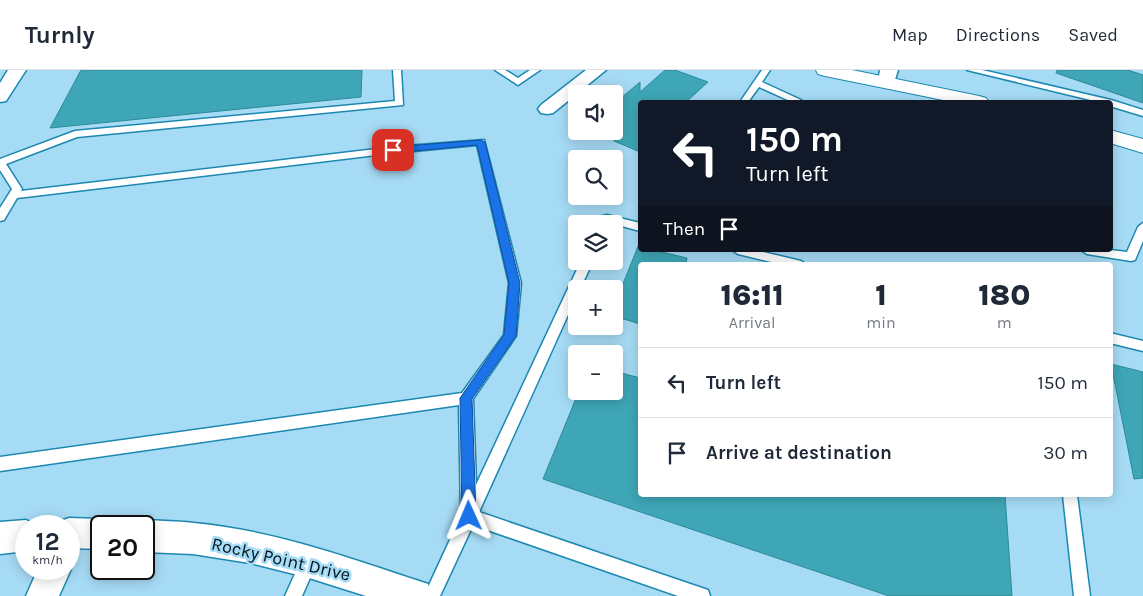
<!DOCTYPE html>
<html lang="en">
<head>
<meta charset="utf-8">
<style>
  :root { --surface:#fff; --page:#f6f6f7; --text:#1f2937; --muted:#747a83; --line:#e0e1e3 }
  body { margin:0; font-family:Karla,sans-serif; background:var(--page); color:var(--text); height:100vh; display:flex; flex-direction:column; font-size:19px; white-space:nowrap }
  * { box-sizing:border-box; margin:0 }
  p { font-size:16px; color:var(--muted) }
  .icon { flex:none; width:28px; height:28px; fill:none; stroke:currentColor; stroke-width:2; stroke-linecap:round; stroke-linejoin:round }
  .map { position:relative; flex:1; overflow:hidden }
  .details { position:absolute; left:638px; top:192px; width:475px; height:235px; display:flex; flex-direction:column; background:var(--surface); border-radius:5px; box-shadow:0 2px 12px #0003 }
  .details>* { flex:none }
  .banner { position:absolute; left:638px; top:30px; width:475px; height:152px; border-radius:5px; box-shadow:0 2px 12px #0003; background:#111827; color:#fff; overflow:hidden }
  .fabs { position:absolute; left:568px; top:15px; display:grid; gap:10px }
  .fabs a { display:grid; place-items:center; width:55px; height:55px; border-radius:5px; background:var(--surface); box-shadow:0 2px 12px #0003; font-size:25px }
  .speed { position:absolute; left:15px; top:445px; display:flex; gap:10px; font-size:25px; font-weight:700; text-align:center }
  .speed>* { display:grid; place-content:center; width:65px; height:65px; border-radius:50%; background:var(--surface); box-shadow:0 2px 12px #0003; line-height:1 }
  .speed small { font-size:12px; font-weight:400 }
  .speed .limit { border:2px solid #111; border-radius:8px; background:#fff; color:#111 }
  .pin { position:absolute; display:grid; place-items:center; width:42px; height:42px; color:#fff; margin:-21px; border-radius:10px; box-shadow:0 2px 8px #0006 }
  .me { position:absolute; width:55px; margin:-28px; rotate:359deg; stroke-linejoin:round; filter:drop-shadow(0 0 4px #0008) }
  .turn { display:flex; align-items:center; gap:18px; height:105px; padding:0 25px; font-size:22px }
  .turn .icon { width:65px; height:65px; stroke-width:2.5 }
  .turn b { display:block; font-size:35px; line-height:42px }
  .then { display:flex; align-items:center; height:48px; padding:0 25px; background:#0003; gap:10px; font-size:19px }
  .eta { display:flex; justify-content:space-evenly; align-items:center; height:85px; text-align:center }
  .eta b { font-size:30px; font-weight:800; line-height:35px }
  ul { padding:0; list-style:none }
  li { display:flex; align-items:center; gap:15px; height:70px; padding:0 25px; border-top:1px solid var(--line) }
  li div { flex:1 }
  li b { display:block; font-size:19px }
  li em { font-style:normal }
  header { display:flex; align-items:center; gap:30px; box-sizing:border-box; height:70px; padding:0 25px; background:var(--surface); border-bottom:1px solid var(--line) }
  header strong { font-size:24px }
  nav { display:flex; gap:28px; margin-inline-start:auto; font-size:18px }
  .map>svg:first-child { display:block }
</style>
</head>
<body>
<header>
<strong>Turnly</strong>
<nav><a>Map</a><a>Directions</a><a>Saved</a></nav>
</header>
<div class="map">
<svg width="1143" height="526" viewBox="0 0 1143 526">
  <rect width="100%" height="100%" fill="#a6dbf5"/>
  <!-- building -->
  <path fill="#3ea6b6" stroke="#2c8a98" d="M81,0H362L361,27L50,58Z
    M665,0H675L708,12L686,32H640V82L614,71V34L640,12V22Z
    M1057,0H1128L1143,5V33L1056,3Z
    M639,174L640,180H653L687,188L686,195H640V254L614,246V236Z
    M1111,294L1143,302V408L1134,409Z
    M614,301L640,308V425H1005L1012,526H889L543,409L579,321H614Z"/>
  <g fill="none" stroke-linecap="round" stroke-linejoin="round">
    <!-- service casing -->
    <g stroke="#1c88b1" stroke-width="3">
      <path id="service" d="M393,0H401L403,35L77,67L6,94L22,119L21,121L393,77L484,70L521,213L516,266L473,329L476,415L581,191H593L580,219H576V227L479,442L702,518L708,520L710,526H678L473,455L440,526H424L461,446L459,335L0,401V387L462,323L504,265L509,213L477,75L393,83L17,128L4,150L0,151V138L12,119L0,100V89L75,61L395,31Z
        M495,0H505L518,8L530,0H540L518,15Z
        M762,0H770L762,12L801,30L802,32H792L759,17L748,32H740Z
        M967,0H982L1111,30L1143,40V46L1110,36V32H1099Z
        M607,145L640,153V161L614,154H600L603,146Z
        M1143,153V171L1135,190L1131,191L1087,184L1081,180H1110L1127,182L1138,157Z
        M732,180H755L801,191L807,195H784L738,184Z
        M1110,263L1143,271V281L1110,273Z
        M1063,425H1077L1090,526H1074Z
        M309,484L315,486L317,492L302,526H285L303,486Z"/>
    </g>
    <!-- minor casing -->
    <g stroke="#1c88b1" stroke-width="3">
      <path id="minor" d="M8,0H26L6,31L0,32V13Z
        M586,0H606L553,43L547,44L541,43L538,39L541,35Z
        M880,0H898L893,16L887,17L881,16L878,12Z
        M69,448L101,449L112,453L113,456H101V479L69,478V456H56L58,452Z
        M26,450L38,456H26V481L0,484V452Z
        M144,450C161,451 177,451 194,453C270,460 344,486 416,510L428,514L432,526H366L306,507L250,493L193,484L144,482V456H132Z
        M69,493L71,499L59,526H26L38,499H69Z"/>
    </g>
    <!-- tertiary casing -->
    <g stroke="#1c88b1" stroke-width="2">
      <path id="tertiary" d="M816,0H852L979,26L986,28L989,32H953L825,6L818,4Z
        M1110,60L1143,69V83L1110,73Z"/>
    </g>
    <!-- service -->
    <use href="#service" fill="#fff" fill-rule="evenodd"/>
    <!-- minor -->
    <use href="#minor" fill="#fff" fill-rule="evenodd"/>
    <!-- tertiary -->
    <use href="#tertiary" fill="#fff" fill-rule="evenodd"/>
  </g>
  <!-- route -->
  <path fill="#1a73e8" stroke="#114b97" d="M481,70L485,72L520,213L516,266L472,329L476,446L474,451L469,453L464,451L462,446L460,328L504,265L509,213L477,75L393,83L389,80L393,77Z"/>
  <g text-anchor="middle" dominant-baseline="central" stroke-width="5" stroke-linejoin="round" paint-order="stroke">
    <!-- near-street labels -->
    <g font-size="18" fill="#02141d" stroke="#a6dbf5">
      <text transform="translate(281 489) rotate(13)">Rocky Point Drive</text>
    </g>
  </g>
</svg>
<div class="fabs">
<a><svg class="icon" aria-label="sound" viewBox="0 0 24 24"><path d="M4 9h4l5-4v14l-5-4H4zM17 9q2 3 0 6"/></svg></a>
<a><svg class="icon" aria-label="search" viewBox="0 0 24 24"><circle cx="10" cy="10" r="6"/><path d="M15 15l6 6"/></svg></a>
<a><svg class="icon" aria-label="layers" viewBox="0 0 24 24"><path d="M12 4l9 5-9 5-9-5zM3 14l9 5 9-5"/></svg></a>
<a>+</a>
<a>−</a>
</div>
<div class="speed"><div>12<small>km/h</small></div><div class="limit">20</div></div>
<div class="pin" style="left:393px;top:80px;background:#d93025"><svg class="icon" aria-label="arrive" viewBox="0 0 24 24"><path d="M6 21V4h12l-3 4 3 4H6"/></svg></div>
<svg class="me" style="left:469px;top:446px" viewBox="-20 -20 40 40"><path d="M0-17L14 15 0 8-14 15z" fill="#1a73e8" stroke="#fff" stroke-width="4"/></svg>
<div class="banner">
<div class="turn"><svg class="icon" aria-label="left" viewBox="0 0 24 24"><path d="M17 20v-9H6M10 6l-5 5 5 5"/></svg><div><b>150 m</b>Turn left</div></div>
<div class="then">Then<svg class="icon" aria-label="arrive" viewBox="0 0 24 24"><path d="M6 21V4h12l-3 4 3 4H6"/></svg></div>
</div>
<section class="details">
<div class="eta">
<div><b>16:11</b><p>Arrival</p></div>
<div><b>1</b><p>min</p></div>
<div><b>180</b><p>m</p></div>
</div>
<ul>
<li><svg class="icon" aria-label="left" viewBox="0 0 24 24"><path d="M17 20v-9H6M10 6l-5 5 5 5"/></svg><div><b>Turn left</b></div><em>150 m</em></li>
<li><svg class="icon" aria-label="arrive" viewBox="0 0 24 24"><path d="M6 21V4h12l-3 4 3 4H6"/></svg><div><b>Arrive at destination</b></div><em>30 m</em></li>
</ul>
</section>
</div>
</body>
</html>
